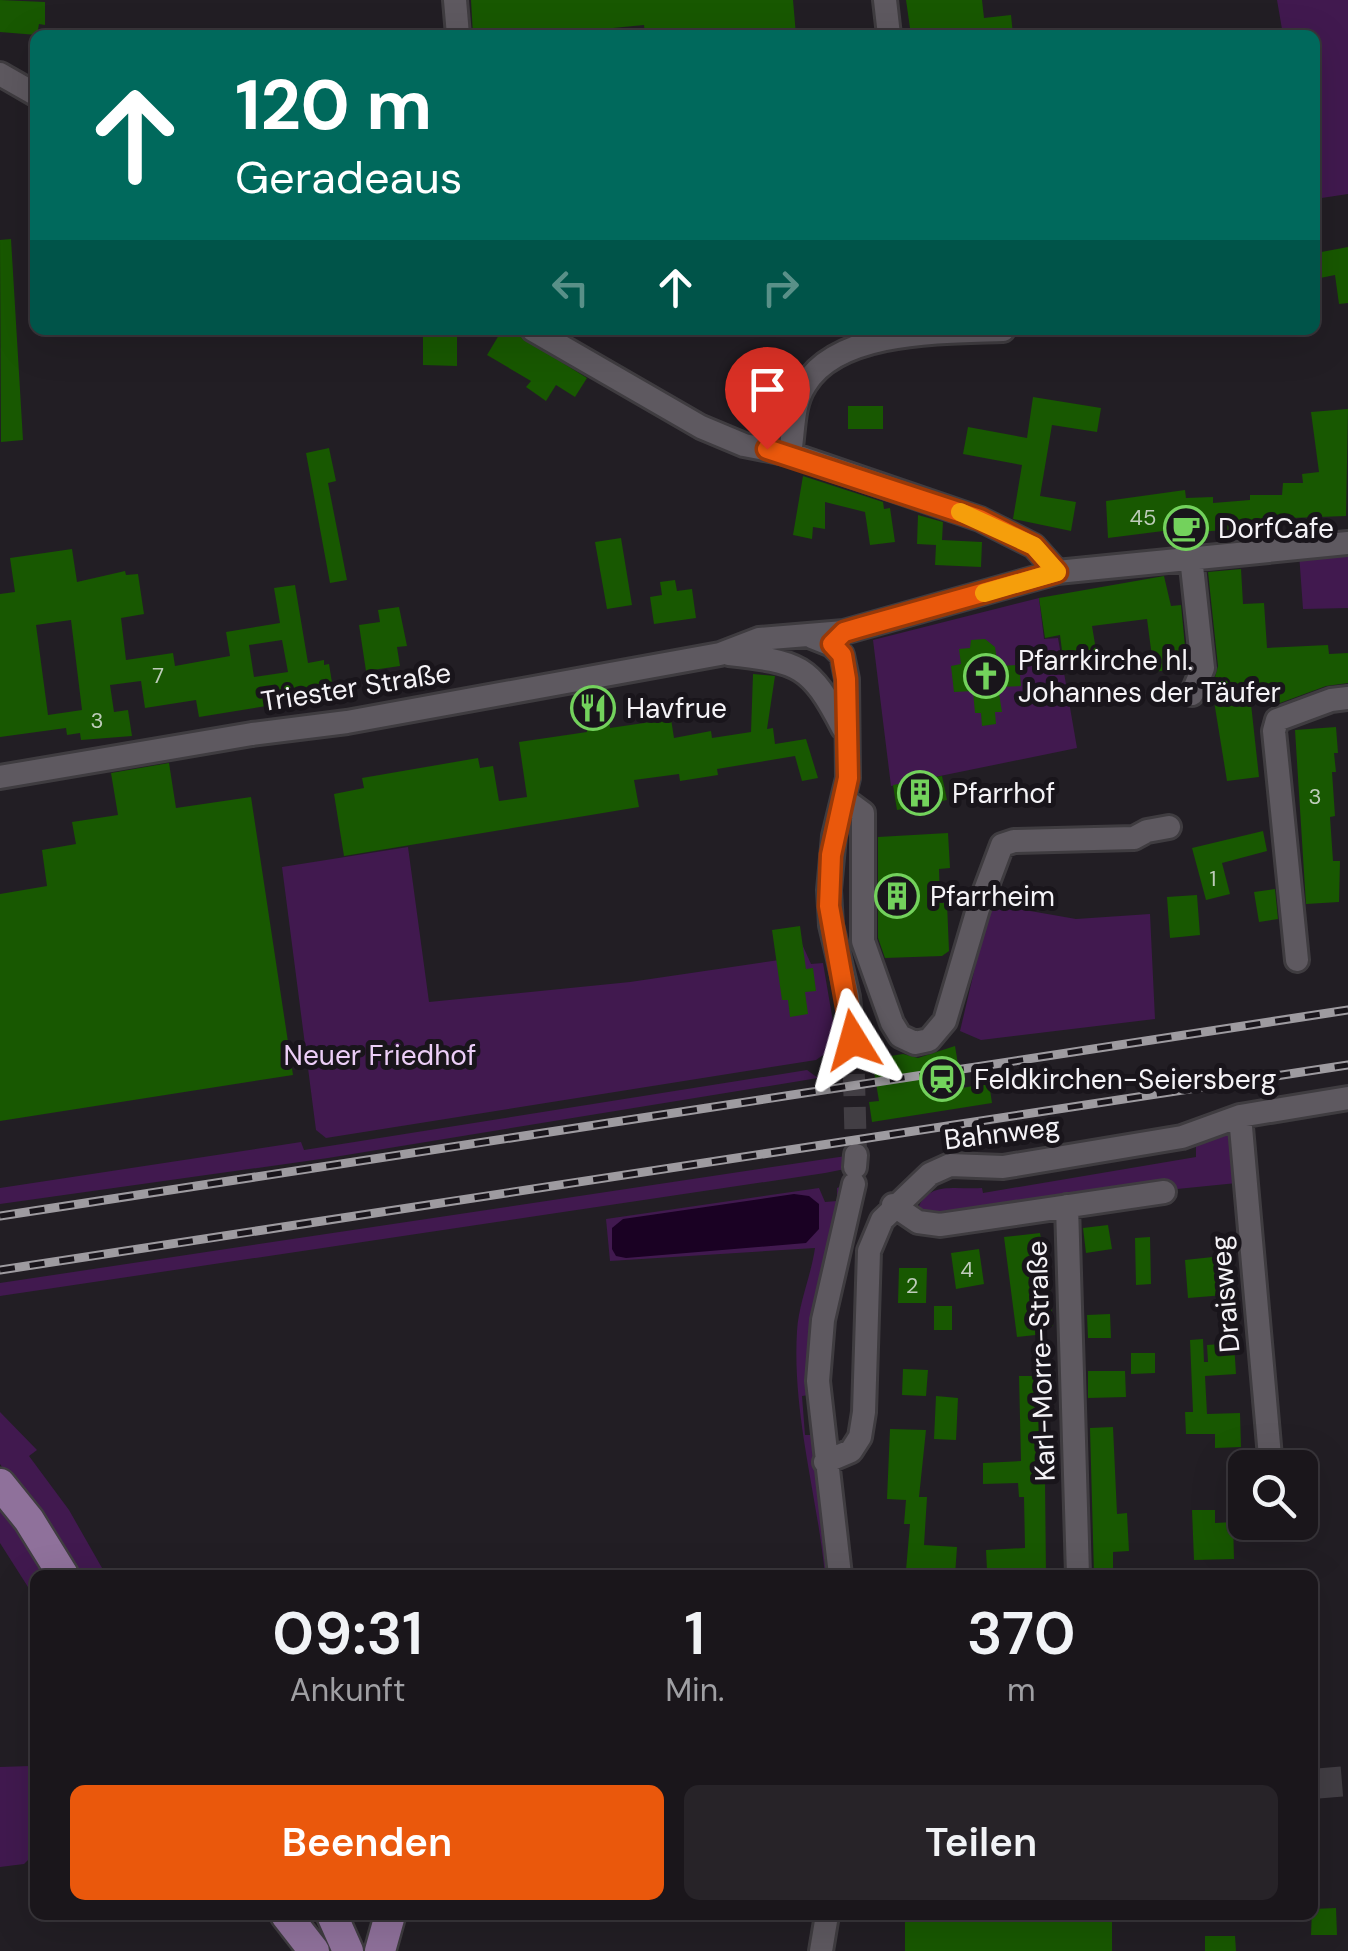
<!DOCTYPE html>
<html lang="de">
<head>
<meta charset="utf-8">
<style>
  :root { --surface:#1a161b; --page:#272328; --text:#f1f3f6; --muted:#9f9fa3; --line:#38353a; --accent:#ea580c }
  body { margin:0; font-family:"DM Sans",sans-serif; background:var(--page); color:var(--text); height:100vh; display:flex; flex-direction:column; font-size:38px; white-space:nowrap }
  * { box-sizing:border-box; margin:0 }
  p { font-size:32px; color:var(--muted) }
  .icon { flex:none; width:55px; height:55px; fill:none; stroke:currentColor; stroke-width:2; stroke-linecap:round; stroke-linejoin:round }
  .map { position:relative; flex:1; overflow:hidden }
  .panel { position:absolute; left:30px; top:1570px; width:1288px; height:350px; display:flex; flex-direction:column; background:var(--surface); border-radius:15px; box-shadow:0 10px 40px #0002,0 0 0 2px var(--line) }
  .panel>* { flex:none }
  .banner { position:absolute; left:30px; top:30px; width:1290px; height:305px; border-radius:15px; box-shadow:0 10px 40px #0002,0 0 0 2px var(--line); background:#00695c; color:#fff; overflow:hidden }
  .tools { position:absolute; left:1228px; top:1450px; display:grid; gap:20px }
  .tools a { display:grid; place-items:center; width:90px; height:90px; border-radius:15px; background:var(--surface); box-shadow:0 10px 40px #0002,0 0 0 2px var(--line); font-size:50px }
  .pin { position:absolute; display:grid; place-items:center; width:85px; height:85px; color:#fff; margin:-102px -42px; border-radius:50% 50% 50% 0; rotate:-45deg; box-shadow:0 0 10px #0007 }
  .pin .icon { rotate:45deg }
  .me { position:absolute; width:110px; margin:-55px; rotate:352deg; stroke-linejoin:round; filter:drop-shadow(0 0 8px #0008) }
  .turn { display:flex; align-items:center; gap:35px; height:210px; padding:0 40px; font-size:45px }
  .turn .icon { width:130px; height:130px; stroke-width:2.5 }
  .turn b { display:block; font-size:70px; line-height:85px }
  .lanes { display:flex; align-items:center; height:95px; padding:0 40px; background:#0003; justify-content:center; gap:50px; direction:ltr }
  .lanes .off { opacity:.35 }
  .eta { display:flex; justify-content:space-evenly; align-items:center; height:170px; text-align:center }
  .eta b { font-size:60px; font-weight:600; line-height:70px }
  .primary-button { display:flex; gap:20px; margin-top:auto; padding:20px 40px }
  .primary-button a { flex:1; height:115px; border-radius:15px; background:var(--accent); color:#fff; font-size:40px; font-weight:600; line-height:115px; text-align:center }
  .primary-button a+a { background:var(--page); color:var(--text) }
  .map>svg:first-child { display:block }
</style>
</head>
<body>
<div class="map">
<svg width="1348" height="1951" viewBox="0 0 1348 1951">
  <rect width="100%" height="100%" fill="#221e24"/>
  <!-- green -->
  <path fill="#41194f" d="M1277,0H1348V194L1315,199V35H1283Z
    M1348,551V608L1303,609L1299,553Z
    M1039,598L1044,639L1058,638L1077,748L891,786L873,640Z
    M408,847L429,1002L630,982L793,958L802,944L811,964L823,963L837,1045L816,1060L326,1138L316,1130L282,867Z
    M990,904L1076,919L1150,914L1155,1019L981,1040L960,1031Z
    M807,1070L818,1078L328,1158L0,1204V1188L301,1142L304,1150Z
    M1224,1132L1232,1137L1237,1183L1067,1200L944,1219L923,1213L919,1206C930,1181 958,1190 982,1188L983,1193L1196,1157V1144Z
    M846,1156L845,1169L825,1173L0,1296V1283Z
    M844,1185L809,1395L802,1396L805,1435H812L830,1575H825C817,1493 792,1414 797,1331C799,1302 811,1276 815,1248L610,1261L606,1219L819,1188L825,1202L837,1201V1188Z
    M0,1412L37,1450L29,1456L69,1510L106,1575H78L0,1464Z
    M0,1499L52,1575H35V1598L0,1543Z
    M30,1766L35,1853L24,1864L0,1867V1767Z"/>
  <!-- water -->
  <path fill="#1a0123" d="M794,1194L809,1196L819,1204V1229L806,1243L626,1258L616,1256L612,1249V1228L623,1219Z"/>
  <!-- building -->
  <path fill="#185801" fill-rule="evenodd" d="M0,0L45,2V25L39,24L37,35L0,32Z
    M471,0H793L796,35H645L644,25L540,35H473Z
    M906,0H982L984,18L1011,15L1013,35H911Z
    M11,239L23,440L1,442L0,240Z
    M1348,247V303L1339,304L1335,275L1320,278L1316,253Z
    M502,330H510L587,378L575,397L556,385L546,401L526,387L531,381L487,355Z
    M423,336H457V366L423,365Z
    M1033,397L1101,408L1097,432L1052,425L1040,496L1076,502L1071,531L1013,519L1022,465L963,454L968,427L1027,438Z
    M848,406H883V429H848Z
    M1348,409L1346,516L1263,519L1244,522V529L1179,533V529L1108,538L1106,501L1185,490L1186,498L1213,497V503L1250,500V495H1282L1283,483H1303L1302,474L1319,472L1311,412Z
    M329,448L336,481L328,483L347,580L330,583L306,453Z
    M803,476L883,502L884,509L890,508L895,542L870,545L865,512L825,502V529L813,527L812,539L793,535Z
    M918,515L943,522L942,540L982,542L981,567L935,565L936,545L917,544Z
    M621,538L632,605L607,609L595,542Z
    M72,549L77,582L125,571L126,575L138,574L144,614L121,618L126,660L173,653L175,666L230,656L226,632L280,623L274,588L295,585L308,663L324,660V665L329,664L334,695L199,717L196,700L145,708L141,681L110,685L114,712L128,710L132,736L81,740L80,733L67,735L66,728L0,737V594L15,592L10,558ZM71,620L82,710L48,715L36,625ZM282,640L288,672L254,677L249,645Z
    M1241,569L1243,604L1264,603L1267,648L1328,645L1329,654L1348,653V683L1326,686L1280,703L1251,704L1259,777L1227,781L1214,701L1213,684L1218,666L1208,572Z
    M1164,576L1171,606L1181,605L1187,667L1154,672L1147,619L1092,626L1098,662L1064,666L1060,635L1045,638L1039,598Z
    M675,580L677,591L692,589L696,618L654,624L650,597L662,595L660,582Z
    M399,607L407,646L397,647L400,666L366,671L359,625L380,622L378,610Z
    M985,639L995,647L998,666L1019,665L1021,686L998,687L1002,712H995L996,724L982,726L981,713H975L973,691L954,692L951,666L961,664L959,649L970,648L971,640Z
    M753,674L775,676L767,729L773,728L775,744L806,739L818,778L802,781L795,756L717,769L718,775L680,781L679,774L634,780L639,807L344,856L334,794L364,788L362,778L478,758L480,768L493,766L499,801L527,797L519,742L587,732L583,707L587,701L606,699L610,728L671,719L674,738L711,731L712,738L751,732Z
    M1336,727L1338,753H1334L1336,772H1332L1335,816L1330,817L1333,861H1340L1339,902L1306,904L1295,730Z
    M169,763L176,808L251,797L293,1075L0,1121V894L47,886L42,850L76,844L72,822L118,815L111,773Z
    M942,776L947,800L897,810L893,785Z
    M1263,831L1267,851L1222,863L1230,894L1206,900L1192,848Z
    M948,833L950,868L939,869L940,903H947L949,951L942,956L885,958L878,938V837Z
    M1275,889L1278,919L1259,922L1254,892Z
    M1197,895L1200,935L1170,938L1167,897Z
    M800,926L806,969L813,968L816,991L805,992L808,1014L790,1017L788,1000H782L772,930Z
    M955,1046L962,1088L989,1083L992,1103L872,1122L869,1102L879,1101L872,1059L903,1054L918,1058Z
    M1108,1225L1112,1249L1086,1253L1083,1228Z
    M1040,1233L1041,1239H1046L1053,1326L1044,1327L1045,1334L1017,1337L1004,1237Z
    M1150,1237L1151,1284L1136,1285L1135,1238Z
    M979,1249L984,1284L956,1289L951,1253Z
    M1222,1256L1225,1295L1188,1298L1185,1260Z
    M899,1268H927L926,1303H898Z
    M934,1306H952V1330H934Z
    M1110,1314L1111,1338H1088L1087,1315Z
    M1203,1339L1204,1362H1208L1207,1345L1234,1343L1236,1374L1205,1376L1207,1414L1240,1413L1241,1447L1215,1448V1434H1186L1185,1412H1193L1190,1340Z
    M1131,1353H1155V1373L1131,1374Z
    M903,1369L928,1370L926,1396L902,1395Z
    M1088,1371H1125L1126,1397L1088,1398Z
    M1019,1376H1039L1044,1467H1052V1480H1045L1046,1575H995V1569L987,1570L986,1550L1025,1548L1024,1497H1019L1018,1483L983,1484V1463L1021,1461Z
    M936,1396L958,1398L956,1440L934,1439Z
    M1113,1427L1117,1514L1127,1513L1129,1551L1113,1552V1575H1094L1090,1428Z
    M890,1429L926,1430L919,1497H927L924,1545L957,1547L955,1575L906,1570L910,1524H904L906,1500L887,1499Z
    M1192,1510H1215V1523L1233,1522L1234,1559L1194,1560Z
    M1336,1908L1337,1935H1311L1312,1909Z
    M905,1915H1112V1951H905Z
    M1205,1936H1235L1236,1951H1205Z"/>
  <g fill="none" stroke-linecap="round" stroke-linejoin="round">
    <!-- minor-tunnel -->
    <path stroke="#423e44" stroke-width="22" stroke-dasharray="22 11" stroke-linecap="butt" d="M853,1041L856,1155"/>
    <!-- major-tunnel -->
    <path stroke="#423e44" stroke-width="30" stroke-dasharray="30 15" stroke-linecap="butt" d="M1312,1784L1348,1781"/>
    <!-- minor casing -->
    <g stroke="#3f3c40" stroke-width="28">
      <path id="minor" d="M455,0L458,35
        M885,0L889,35
        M0,74L35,94
        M533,330L701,427L744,445L790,454L980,519L1034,546L1057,572
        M790,454C794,431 792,405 805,385C838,329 946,332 1003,330
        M1191,557L1203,668L1192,694
        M812,637L832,645L842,655L847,679L848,778L834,836L829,890L831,925L848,997L853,1041
        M729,654C799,662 810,664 843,728
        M0,777L252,734L347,722L720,654L759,639L844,632L1057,572L1348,543
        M844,799L863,813V941L892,1023L900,1036L915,1043L929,1040L945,1021L978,909L1002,845L1014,841L1134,838L1147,831L1169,827
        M1297,960L1274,731L1277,720L1331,700L1348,698
        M1240,1116L1271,1468
        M855,1167L856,1155
        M893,1205L918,1222L940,1225L1164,1192
        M1067,1206L1078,1575
        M825,1462L851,1451L860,1437L864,1412L869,1251L882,1220L930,1174L950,1165L1003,1167L1182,1137L1240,1116L1348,1098
        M840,1575L818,1381L823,1320L854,1184
        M821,1951L827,1915"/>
    </g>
    <!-- major casing -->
    <g stroke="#3f3c40" stroke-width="35">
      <path id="major" d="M0,1484L29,1520L63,1575
        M286,1915L314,1951
        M332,1915L348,1951
        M380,1951L390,1915"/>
    </g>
    <!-- minor -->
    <use href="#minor" stroke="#5e5960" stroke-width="22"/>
    <!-- major -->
    <use href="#major" stroke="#8f719b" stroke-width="30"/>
    <!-- rail casing -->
    <g stroke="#9e9ba0" stroke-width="9">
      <path id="rail" d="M0,1216L1348,1010
        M0,1270L1348,1065"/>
    </g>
    <!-- rail -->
    <use href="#rail" stroke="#19151b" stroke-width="5" stroke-dasharray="15" stroke-linecap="butt"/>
  </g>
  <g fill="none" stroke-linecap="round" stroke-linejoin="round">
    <!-- route casing -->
    <g stroke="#983908" stroke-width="25">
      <path id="route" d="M767,449L980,519L1034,546L1057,572L861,627L844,632L832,644L842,655L846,679L848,778L831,855L829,906L853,1040"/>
    </g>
    <!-- route -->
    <use href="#route" stroke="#ea580c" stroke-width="18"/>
    <!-- slow -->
    <path stroke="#f59e0b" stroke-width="18" d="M960,512L1034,546L1057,572L984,593"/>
  </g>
  <!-- icons -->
  <defs>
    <g id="cafe-ring" transform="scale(2.25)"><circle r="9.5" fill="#19151b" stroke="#73d25c" stroke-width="1.5"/><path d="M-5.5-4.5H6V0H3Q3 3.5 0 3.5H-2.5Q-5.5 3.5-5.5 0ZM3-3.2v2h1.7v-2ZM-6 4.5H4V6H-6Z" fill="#73d25c"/></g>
    <g id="church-ring" transform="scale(2.25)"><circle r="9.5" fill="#19151b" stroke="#73d25c" stroke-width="1.5"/><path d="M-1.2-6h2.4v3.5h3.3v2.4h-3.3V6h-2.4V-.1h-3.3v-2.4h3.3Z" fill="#73d25c"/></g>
    <g id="restaurant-ring" transform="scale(2.25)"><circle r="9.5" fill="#19151b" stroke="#73d25c" stroke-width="1.5"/><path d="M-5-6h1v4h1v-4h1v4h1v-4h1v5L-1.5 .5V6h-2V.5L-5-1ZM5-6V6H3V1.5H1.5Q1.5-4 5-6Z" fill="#73d25c"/></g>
    <g id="building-ring" transform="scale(2.25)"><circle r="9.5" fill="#19151b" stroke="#73d25c" stroke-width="1.5"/><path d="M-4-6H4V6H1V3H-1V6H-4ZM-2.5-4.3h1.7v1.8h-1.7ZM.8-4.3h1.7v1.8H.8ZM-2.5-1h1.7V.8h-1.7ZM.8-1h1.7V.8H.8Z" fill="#73d25c"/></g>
    <g id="station-ring" transform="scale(2.25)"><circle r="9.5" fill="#19151b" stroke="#73d25c" stroke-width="1.5"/><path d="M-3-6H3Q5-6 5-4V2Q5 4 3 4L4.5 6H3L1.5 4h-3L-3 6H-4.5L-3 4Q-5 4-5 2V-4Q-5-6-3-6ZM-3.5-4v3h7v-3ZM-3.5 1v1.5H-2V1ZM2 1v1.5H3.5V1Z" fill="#73d25c"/></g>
  </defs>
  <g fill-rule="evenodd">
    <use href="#cafe-ring" x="1186" y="528"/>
    <use href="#church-ring" x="986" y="676"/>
    <use href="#restaurant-ring" x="593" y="708"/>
    <use href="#building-ring" x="920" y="793"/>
    <use href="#building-ring" x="897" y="896"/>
    <use href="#station-ring" x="942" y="1079"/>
  </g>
  <g text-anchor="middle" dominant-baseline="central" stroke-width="10" stroke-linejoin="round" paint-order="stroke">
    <!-- number labels -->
    <g font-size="22" fill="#beccba">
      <text x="1143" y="517">45</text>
      <text x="158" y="675">7</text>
      <text x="97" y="720">3</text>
      <text x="1315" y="796">3</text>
      <text x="1213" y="878">1</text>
      <text x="967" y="1269">4</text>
      <text x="912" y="1285">2</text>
    </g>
    <!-- poi labels -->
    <g font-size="28" fill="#f5f3f7" stroke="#19151b" text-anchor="start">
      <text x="1218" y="528">DorfCafe</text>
      <text x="1018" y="660">Pfarrkirche hl.<tspan x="1018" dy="32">Johannes der Täufer</tspan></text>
      <text x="626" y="708">Havfrue</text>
      <text x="952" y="793">Pfarrhof</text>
      <text x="930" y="896">Pfarrheim</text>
      <text x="974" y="1079">Feldkirchen-Seiersberg</text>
    </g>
    <!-- street labels -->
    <g font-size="28" fill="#f5f3f7" stroke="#19151b">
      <text transform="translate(356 687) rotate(-9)">Triester Straße</text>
      <text transform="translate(1002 1133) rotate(-7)">Bahnweg</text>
      <text transform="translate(1225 1294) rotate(-95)">Draisweg</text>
      <text transform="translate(1041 1361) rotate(-92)">Karl-Morre-Straße</text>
    </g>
    <!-- park labels -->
    <g font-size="28" fill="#eccef7" stroke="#19151b">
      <text x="380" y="1055">Neuer Friedhof</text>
    </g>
  </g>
</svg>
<div class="tools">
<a><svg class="icon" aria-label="search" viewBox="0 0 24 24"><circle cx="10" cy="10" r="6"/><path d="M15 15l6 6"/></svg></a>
</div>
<div class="pin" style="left:767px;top:449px;background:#d93025"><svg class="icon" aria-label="arrive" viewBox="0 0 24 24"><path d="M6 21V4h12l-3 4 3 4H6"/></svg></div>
<svg class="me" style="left:853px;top:1040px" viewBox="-20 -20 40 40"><path d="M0-17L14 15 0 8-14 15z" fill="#ea580c" stroke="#fff" stroke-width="4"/></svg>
<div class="banner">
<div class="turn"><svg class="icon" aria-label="ahead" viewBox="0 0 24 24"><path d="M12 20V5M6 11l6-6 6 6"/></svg><div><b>120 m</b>Geradeaus</div></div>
<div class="lanes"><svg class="icon off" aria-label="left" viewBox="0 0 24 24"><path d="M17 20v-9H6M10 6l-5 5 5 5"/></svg><svg class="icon" aria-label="ahead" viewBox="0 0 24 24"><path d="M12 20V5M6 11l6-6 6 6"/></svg><svg class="icon off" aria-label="right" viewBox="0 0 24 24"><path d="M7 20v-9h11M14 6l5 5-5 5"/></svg></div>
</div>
<section class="panel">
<div class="eta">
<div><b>09:31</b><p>Ankunft</p></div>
<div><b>1</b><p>Min.</p></div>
<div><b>370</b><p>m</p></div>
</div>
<div class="primary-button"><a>Beenden</a><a>Teilen</a></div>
</section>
</div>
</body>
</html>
